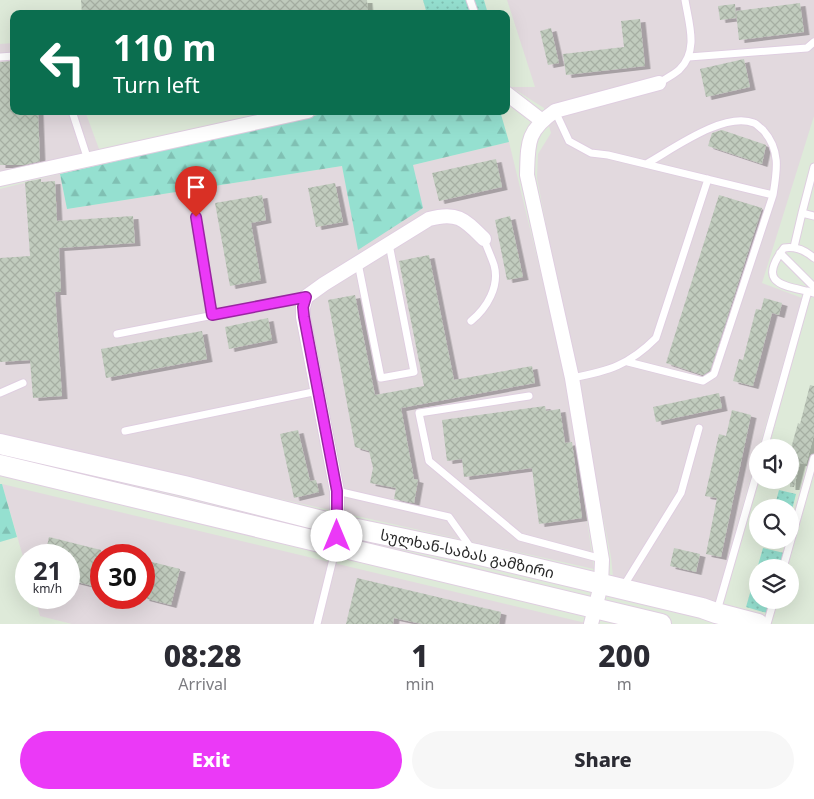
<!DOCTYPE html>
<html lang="en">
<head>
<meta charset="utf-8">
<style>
  :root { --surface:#fff; --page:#f7f7f7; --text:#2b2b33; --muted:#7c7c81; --accent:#eb39f7 }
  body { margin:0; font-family:"Noto Sans","Noto Sans Georgian",sans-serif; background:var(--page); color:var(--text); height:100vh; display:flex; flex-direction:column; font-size:19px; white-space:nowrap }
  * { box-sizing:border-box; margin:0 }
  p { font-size:16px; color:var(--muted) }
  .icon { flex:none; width:28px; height:28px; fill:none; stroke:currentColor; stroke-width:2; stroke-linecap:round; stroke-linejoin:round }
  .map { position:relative; height:624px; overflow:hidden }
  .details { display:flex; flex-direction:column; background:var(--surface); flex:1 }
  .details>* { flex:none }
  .hud { position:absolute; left:10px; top:10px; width:500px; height:105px; border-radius:10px; box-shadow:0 5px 20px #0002; background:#0b6e4f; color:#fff; overflow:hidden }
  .fabs { position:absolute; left:749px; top:439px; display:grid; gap:10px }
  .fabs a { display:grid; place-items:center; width:50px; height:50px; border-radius:50%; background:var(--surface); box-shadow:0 5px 20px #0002; font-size:25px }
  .speed { position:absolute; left:15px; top:544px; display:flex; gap:10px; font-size:25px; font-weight:700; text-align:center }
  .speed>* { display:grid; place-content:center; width:65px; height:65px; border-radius:50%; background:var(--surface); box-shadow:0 5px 20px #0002; line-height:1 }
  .speed small { font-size:12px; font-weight:400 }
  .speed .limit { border:8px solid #d22; background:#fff; color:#111 }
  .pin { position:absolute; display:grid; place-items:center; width:42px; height:42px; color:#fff; margin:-51px -21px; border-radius:50% 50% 50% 0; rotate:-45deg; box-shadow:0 0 5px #0007 }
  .pin .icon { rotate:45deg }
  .me { position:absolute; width:55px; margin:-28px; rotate:0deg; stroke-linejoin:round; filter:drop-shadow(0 0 4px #0008) }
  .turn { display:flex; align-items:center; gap:18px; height:105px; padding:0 20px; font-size:22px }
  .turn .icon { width:65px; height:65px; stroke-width:2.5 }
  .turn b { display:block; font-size:35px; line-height:42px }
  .eta { display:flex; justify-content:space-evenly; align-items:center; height:85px; text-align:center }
  .eta b { font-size:30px; font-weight:800; line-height:35px }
  .primary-button { display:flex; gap:10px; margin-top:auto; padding:10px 20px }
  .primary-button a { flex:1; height:58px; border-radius:30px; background:var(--accent); color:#fff; font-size:20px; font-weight:800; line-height:58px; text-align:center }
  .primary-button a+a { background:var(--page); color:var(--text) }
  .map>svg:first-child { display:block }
</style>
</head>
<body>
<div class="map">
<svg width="814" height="624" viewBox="0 0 814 624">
  <defs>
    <pattern id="grass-dots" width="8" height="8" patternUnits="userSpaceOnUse" patternTransform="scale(1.25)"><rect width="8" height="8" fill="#95e0d0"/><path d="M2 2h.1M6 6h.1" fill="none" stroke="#80c0b3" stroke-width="1.8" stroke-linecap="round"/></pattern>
    <pattern id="forest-firs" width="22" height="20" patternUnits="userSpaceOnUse" patternTransform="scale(1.25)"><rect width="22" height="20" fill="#95e0d0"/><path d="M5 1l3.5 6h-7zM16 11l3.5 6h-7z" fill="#80c0b3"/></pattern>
    <pattern id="building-cross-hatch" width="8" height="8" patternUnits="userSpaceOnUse" patternTransform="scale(1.25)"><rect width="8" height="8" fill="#c1ccbe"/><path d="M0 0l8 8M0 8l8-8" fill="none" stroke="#a6afa3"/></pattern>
    <filter id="shadow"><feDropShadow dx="5.5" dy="3" stdDeviation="0" flood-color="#0004"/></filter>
  </defs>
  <rect width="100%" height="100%" fill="#deead9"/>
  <!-- industrial -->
  <path fill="#e2d9de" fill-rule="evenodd" d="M507,0H814V116L762,283L802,298L759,447L758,448L757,454L715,604L613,577L611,557L537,178L538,154L551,133L544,108L511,87H535Z
    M14,43V111H85L99,149L0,172V44Z
    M509,142L567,382L594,569L57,449L0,433V189L60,174L67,209L342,166L359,249L413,165Z
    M2,484L590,624H72L40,616L35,598H69V555H26V567ZM101,555H144V598H101Z"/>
  <!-- grass -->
  <path fill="url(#grass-dots)" d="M423,0H484L488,14H427Z
    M779,490L796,494L790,518V508L775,505Z
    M763,548L784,553L780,567L758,568V600H771L767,613L746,607Z"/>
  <!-- forest -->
  <path fill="url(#forest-firs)" d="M335,111H500L509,142L413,165L423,208L358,250L342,166L67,209L60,174Z
    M0,484H2L17,537L0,542Z"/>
  <!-- building -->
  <path fill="url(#building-cross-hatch)" filter="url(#shadow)" d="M81,0H367L368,14H82Z
    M800,3L804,32L739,40L736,11Z
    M735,4L736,18L720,20L718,6Z
    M640,19L645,66L566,75L563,54L624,47L621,21Z
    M551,28L559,63L548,65L540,31Z
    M744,59L750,87L706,97L700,69Z
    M14,61V111H38L40,161L24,165H0V62Z
    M722,130L766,145L762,164L708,146L712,133Z
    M496,159L502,187L439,201L432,173Z
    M41,179V182L55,181L57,221L133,216L135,243L59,248L61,292H55L62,396L33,398L30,360L0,362V258L30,256L25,182Z
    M335,183L343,222L316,227L308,188Z
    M262,195L266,220L251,223L261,280L230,286L215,203Z
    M719,195L762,208L710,371L703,375L666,363Z
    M510,216L523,277L507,280L495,220Z
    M429,255L454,380L532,366L535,383L401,408L414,479L418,480L414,503L394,499L396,488L370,483L373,468L369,451L355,447L328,300L355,295L375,395L424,386L399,261Z
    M764,298L782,303L779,315L772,313L753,386L733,381L739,359L743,360L756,309L761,310Z
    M268,318L272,340L229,349L225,327Z
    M202,331L207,359L106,378L101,349Z
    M810,385L814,386V434L806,464L800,463L794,487H790V452L798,423L800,424Z
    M719,393L722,408L656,422L653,407Z
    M545,406L546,411L560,409L565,443L572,442L582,518L539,524L532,468L464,477L462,459L447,461L442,420Z
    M732,410L751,415L721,557L706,554L717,498L705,496L719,434L726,436Z
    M298,430L310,481L316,480L319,492L294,498L280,434Z
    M49,537L101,550V588L69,580V555H45Z
    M674,548L700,554L696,572L670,566Z
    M144,560L180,569L171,605L144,598Z
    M357,578L501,612L499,624H422L394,618L393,624H346Z"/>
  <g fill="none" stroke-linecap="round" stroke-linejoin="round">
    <!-- service casing -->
    <g stroke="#dfcee0" stroke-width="9">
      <path id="service" d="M470,0L475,14
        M0,57L14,56
        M689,57L807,48L814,42
        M659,83C665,79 673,75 679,70C699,51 689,24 685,0
        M72,111L88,160
        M555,111L569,141L591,153L608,155L773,195
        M802,213L814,167
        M196,217L212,315
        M794,247L802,213L814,216
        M780,253L814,287
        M814,258C805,250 796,246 784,248C756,285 784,285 814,293
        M358,263L381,378L414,372L389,244
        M471,321C487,308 500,286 494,265C491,256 487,248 484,239
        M117,334L306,297
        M628,362L703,381L714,374L773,195C777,171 781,150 763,130C760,128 757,124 754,123C724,111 673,149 646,164
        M572,378C609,371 629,365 656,338L708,179
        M0,393L23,383
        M529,396L419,413L429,461L520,537L602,559
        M125,431L318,391
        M764,448L808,291
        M337,491L449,517L471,548
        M783,568L814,458
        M623,587L681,493L699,428
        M717,611L758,469
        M317,624L336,547
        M767,624L774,600"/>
    </g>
    <!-- minor casing -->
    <g stroke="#dfcee0" stroke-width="16">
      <path id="minor" d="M506,93L541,120
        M0,179L308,111
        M337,534V491L303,317V307L306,297L324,284L429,219C458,211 465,220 484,239
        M591,624L601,585L602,560L572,378L527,175C528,144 526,131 555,111L659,83"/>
    </g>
    <!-- secondary casing -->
    <g stroke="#dfcee0" stroke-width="22">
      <g id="secondary">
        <path id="s1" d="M0,444L184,486L338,525L476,554L702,608L716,613L758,624"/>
        <path d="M0,465L661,624"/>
      </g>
    </g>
    <!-- service -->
    <use href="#service" stroke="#fff" stroke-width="7"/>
    <!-- minor -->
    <use href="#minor" stroke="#fff" stroke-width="14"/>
    <!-- secondary -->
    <use href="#secondary" stroke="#fff" stroke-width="20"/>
  </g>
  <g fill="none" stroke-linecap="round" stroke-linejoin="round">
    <!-- route casing -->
    <g stroke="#9925a1" stroke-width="12">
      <path id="route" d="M196,217L212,315L306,297L303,307L304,317L337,491V536"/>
    </g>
    <!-- route -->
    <use href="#route" stroke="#eb39f7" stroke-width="9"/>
  </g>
  <g text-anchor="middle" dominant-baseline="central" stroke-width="4" stroke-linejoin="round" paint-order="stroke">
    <!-- street labels -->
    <g font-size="15" fill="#272727" stroke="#fff">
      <text stroke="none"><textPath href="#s1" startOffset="480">სულხან-საბას გამზირი</textPath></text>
    </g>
  </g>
</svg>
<div class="fabs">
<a><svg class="icon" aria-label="sound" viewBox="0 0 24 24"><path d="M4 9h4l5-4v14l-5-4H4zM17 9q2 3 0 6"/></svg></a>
<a><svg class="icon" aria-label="search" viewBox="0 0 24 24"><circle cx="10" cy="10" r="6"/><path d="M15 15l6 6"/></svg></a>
<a><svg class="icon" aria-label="layers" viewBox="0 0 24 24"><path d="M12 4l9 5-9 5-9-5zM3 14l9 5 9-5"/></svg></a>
</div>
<div class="speed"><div>21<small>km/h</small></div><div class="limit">30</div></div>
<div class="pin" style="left:196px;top:217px;background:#d93025"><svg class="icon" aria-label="arrive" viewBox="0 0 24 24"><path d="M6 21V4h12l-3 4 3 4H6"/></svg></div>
<svg class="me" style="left:337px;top:536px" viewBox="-20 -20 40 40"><circle r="19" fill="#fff"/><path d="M0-13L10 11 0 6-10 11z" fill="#eb39f7"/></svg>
<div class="hud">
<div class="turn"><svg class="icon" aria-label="left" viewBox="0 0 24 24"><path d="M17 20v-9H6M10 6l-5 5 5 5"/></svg><div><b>110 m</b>Turn left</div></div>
</div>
</div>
<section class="details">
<div class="eta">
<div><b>08:28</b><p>Arrival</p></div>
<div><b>1</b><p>min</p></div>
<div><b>200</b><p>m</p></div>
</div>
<div class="primary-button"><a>Exit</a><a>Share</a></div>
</section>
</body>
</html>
